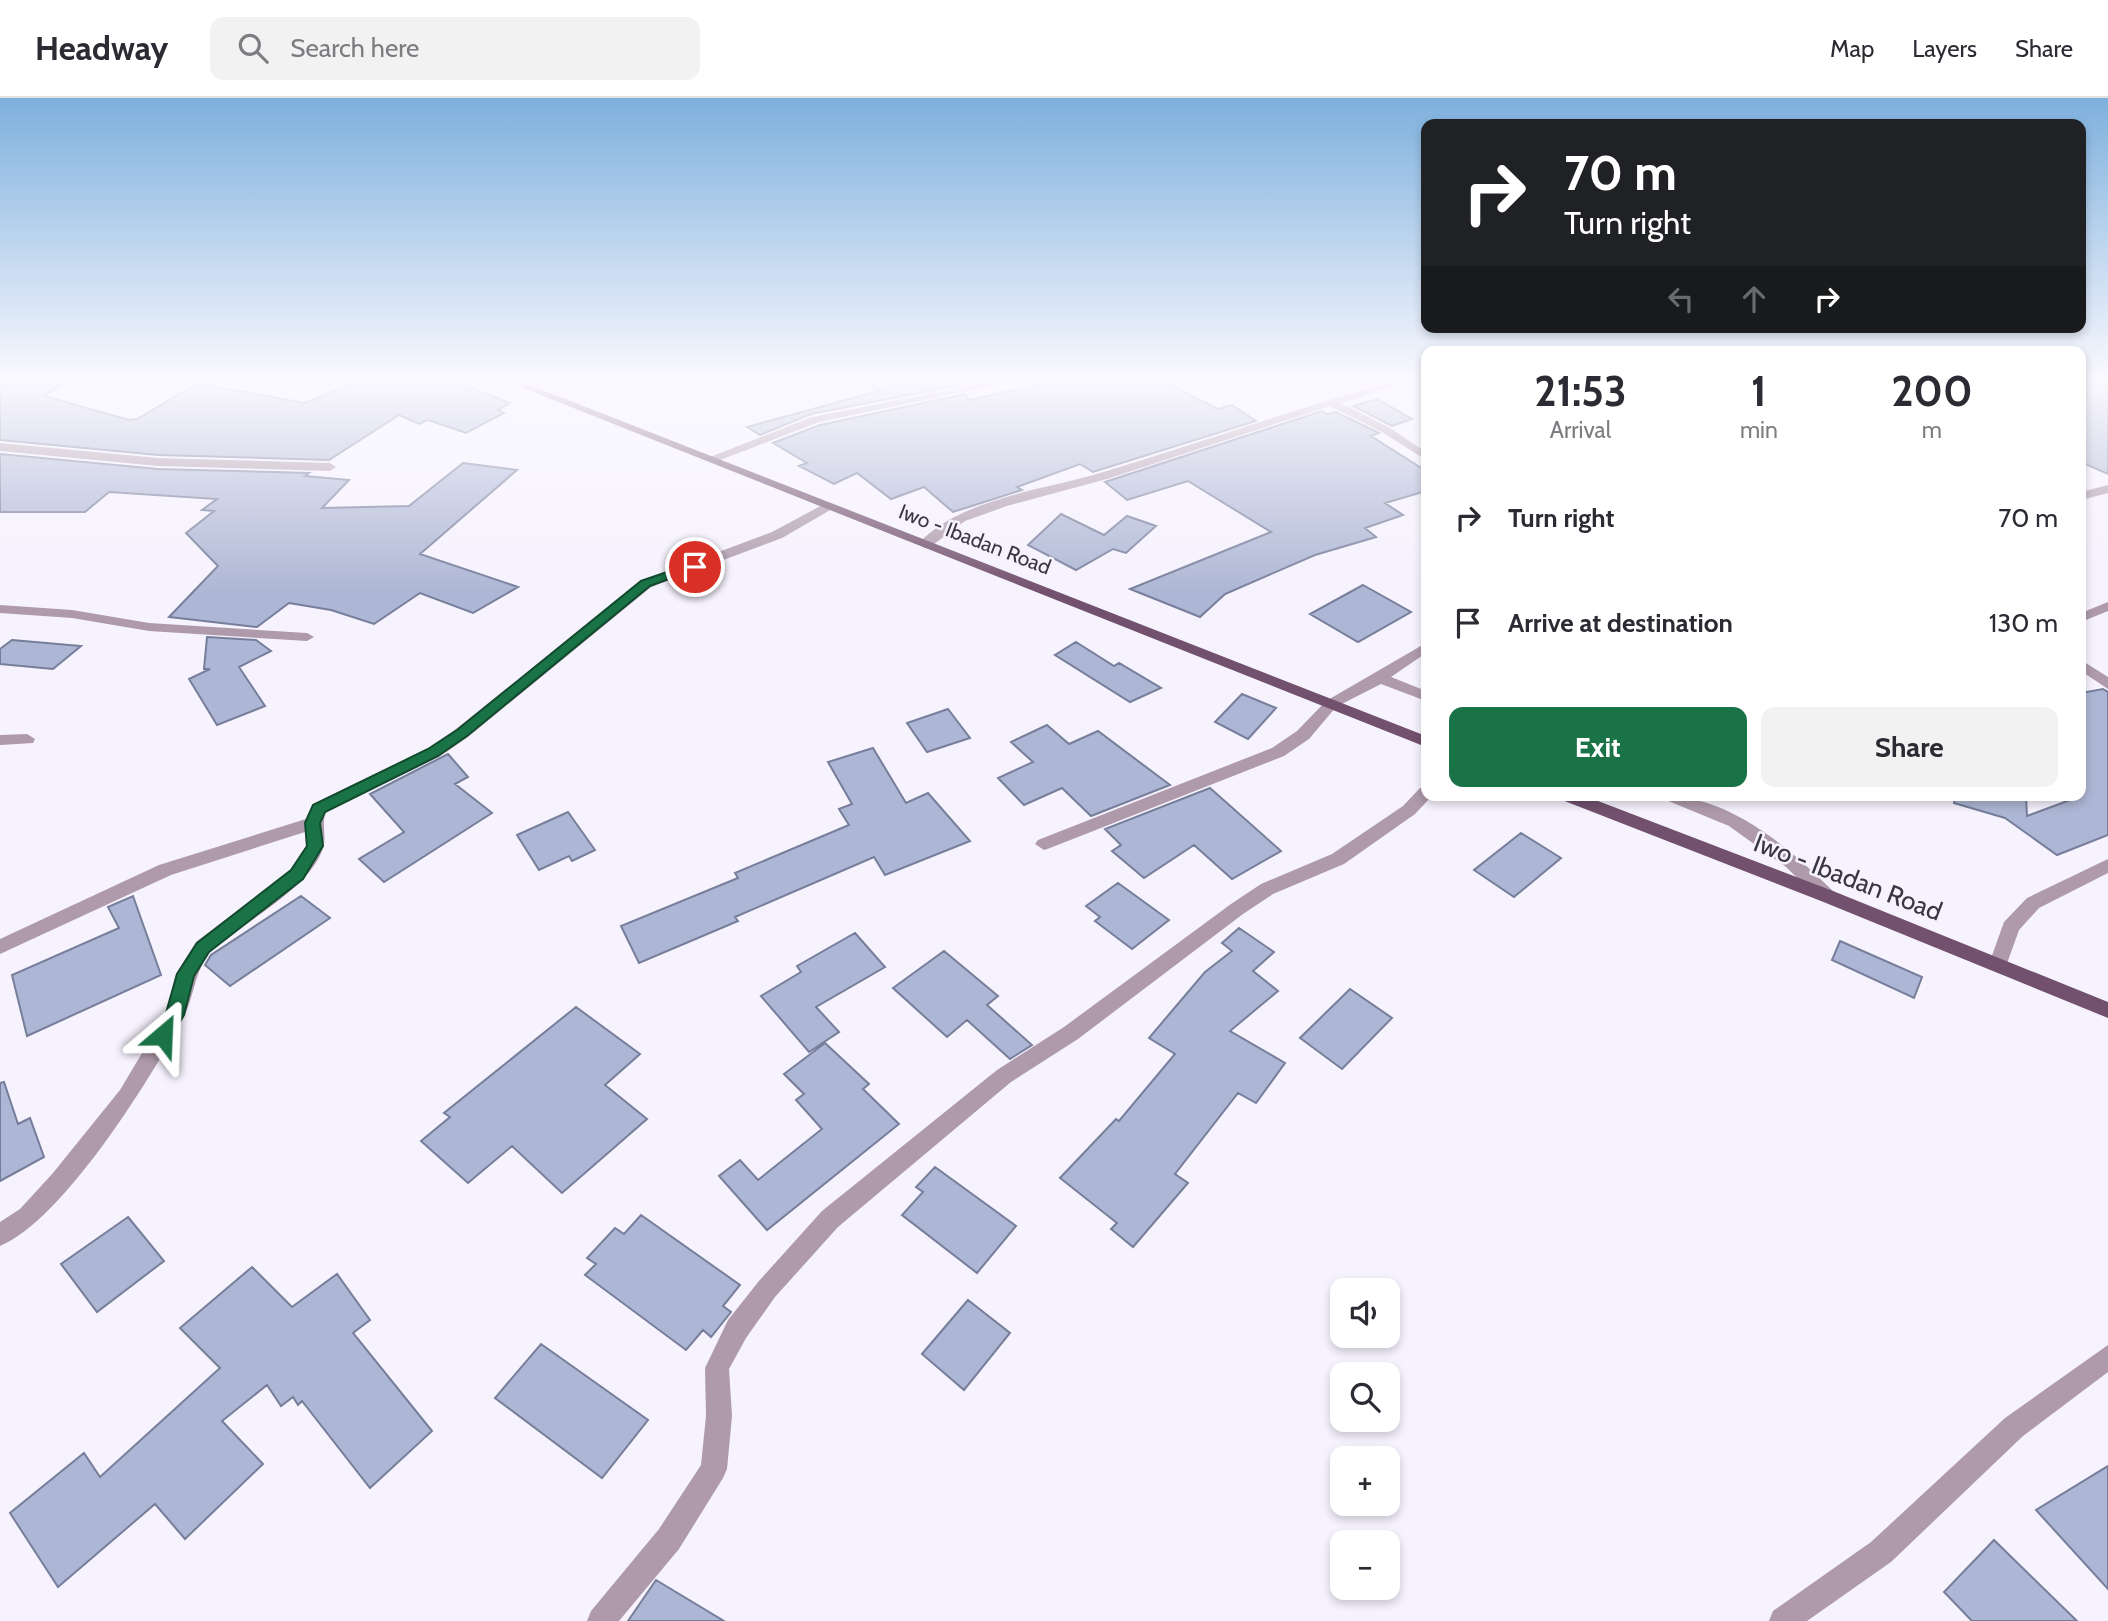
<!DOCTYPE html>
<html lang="en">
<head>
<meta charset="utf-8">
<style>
  :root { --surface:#fff; --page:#f2f2f3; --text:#2b2b33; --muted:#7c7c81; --line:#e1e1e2; --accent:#1a7347 }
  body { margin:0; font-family:Cabin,sans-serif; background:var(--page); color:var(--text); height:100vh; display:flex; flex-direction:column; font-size:26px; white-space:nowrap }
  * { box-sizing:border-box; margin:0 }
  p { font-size:23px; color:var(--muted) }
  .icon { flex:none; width:38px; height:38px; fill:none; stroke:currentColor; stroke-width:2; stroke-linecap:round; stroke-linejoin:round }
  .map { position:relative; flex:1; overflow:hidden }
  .details { position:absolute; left:1421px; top:248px; width:665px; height:455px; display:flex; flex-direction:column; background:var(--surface); border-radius:14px; box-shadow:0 4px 10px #0003 }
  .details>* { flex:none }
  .guide { position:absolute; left:1421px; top:21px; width:665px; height:214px; border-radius:14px; box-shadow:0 4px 10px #0003; background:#202124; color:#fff; overflow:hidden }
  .buttons { position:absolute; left:1330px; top:1180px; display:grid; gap:14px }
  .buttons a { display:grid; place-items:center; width:70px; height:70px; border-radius:14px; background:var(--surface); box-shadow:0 4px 10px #0003; font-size:35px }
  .pin { position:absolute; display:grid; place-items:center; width:60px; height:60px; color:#fff; margin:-30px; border:4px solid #fff; border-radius:50%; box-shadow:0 2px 7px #0007 }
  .me { position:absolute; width:77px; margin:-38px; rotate:26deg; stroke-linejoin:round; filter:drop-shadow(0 0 5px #0008) }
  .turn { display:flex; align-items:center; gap:24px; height:147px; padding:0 28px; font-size:32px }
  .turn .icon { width:91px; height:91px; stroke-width:2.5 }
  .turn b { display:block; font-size:49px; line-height:60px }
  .lanes { display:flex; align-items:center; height:66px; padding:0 28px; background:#0003; justify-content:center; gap:35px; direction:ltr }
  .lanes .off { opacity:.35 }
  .eta { display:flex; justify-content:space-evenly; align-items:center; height:119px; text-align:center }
  .eta b { font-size:42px; font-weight:700; line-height:49px }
  .primary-button { display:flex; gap:14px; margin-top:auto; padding:14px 28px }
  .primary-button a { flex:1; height:80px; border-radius:14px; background:var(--accent); color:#fff; font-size:28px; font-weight:700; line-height:80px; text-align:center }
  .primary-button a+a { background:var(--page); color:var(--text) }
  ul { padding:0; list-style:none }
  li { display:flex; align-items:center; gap:21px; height:105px; padding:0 28px }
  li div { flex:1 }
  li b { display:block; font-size:26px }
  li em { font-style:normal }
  header { display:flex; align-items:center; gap:42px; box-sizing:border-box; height:98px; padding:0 35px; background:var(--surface); border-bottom:2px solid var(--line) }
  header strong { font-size:33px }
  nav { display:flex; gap:38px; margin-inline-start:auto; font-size:24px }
  .search { width:490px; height:63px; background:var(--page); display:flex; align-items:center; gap:18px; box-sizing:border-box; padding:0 24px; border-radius:14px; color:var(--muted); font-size:26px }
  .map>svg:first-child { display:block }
</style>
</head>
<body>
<header>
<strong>Headway</strong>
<div class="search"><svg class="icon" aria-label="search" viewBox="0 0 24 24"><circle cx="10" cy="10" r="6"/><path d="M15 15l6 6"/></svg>Search here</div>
<nav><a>Map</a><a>Layers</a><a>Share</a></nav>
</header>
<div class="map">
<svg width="2108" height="1523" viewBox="0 0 2108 1523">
  <rect width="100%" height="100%" fill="#f6f2fe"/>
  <!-- building -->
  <path fill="#adb6d4" stroke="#767e9a" stroke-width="2" d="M9,282H68L44,298L129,322L137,321L198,285L304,305L363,282H451L510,305L498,312L504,315L466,335L428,322L419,326L399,317L329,362L158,357L0,342V287Z
    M862,282H957L960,287L811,316L760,337L747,329L879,293Z
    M1059,282H1160L1218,311L1232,307L1256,323L1093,374L1080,366L1017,389L1022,392L953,414L924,389L891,401L857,375L834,386L799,368L807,365L773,345L820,327L965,296L969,302Z
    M2081,282H2108V376L2081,364Z
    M1377,301L1412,321L1392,328L1353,308Z
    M1322,313L1327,316L1336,314L1379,335L1371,338L1426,373V393L1385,405L1403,417L1365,430L1376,439L1315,457L1225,496L1200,519L1130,491L1271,434L1188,383L1127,402L1105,384Z
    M0,356L158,371L309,375L305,378L349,382L322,410L409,408L463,365L517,372L420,456L518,489L473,515L420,495L374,526L331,512L289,505L257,529L169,519L218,468L186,435L214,413L202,412L217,401L109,394L85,414H0Z
    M1061,416L1104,437L1127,418L1156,428L1126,455L1113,451L1076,472L1028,447Z
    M1363,487L1411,514L1358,544L1310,516Z
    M207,539L256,542L271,553L239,569L265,608L217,627L189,581L210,571H204Z
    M12,542L81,548L53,571L0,566V551Z
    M1076,544L1114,568L1119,565L1161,590L1130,604L1055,557Z
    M2103,591L2108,594V737L2057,757L2005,720L1954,705L1955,698H2026L2027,718L2081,698V595Z
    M1242,596L1276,610L1248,641L1215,624Z
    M948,611L970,640L927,654L907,625Z
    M1047,627L1069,646L1098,633L1170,687L1091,718L1062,690L1024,707L998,680L1033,664L1011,644Z
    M873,650L906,705L928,695L970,743L885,777L874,759L735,819L738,823L639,865L621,828L738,780L735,775L849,727L839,711L852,706L828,664Z
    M448,656L468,679L455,686L492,715L384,784L359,761L404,734L370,696Z
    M1210,690L1281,753L1232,781L1194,747L1144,780L1112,753L1121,747L1105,731Z
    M568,714L595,752L572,763L569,758L539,772L517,737Z
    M1521,735L1561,760L1514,799L1474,772Z
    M1118,785L1169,822L1132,851L1095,823L1100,819L1086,808Z
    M133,798L161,877L27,938L12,877L119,830L108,809Z
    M301,798L330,820L230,888L205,867L211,857Z
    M1239,830L1274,854L1253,873L1278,893L1230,933L1285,965L1256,1005L1238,995L1175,1076L1188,1085L1133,1149L1111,1131L1117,1125L1060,1080L1116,1021L1119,1023L1175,956L1149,940L1205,874L1232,853L1222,845Z
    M855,835L885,869L816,909L839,934L809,954L761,898L801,874L797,868Z
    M1840,843L1922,879L1914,900L1832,862Z
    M944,853L998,898L987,907L1032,947L1010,961L967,922L947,939L893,890Z
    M1350,891L1392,920L1342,971L1300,940Z
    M576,909L640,956L605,987L647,1021L562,1095L512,1048L468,1085L421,1043L450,1019L444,1015Z
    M825,945L869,986L863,991L899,1026L767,1132L719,1078L740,1062L758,1082L822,1031L796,1002L804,996L784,976Z
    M4,984L18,1026L30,1020L44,1059L0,1083V985Z
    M935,1069L1016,1128L977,1175L902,1117L923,1094L916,1089Z
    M641,1117L740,1187L723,1208L731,1214L711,1239L703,1232L686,1252L585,1177L596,1166L587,1160L615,1130L624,1136Z
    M128,1119L164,1163L97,1214L61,1166Z
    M252,1169L292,1209L337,1176L370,1222L353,1235L432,1333L370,1390L302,1303L298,1307L293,1299L281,1308L267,1287L222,1323L263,1366L185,1441L155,1406L58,1489L10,1415L84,1355L100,1379L220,1270L180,1230Z
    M968,1202L1010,1235L964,1292L922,1256Z
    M541,1246L648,1322L602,1380L495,1300Z
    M2108,1368V1491L2036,1412Z
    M1994,1442L2077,1523H1972L1944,1494Z
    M656,1482L724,1523H628Z"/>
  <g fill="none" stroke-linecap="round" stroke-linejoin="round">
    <!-- street -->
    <path fill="#ae9aab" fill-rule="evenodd" d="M1000,282H1020L819,324L715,364L705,361L812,319Z
      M1400,282H1416L1341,305L1390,330L1426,354V362L1382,334L1330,308L1107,381L1007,408L965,423L930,449L925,450L918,446C959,401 1043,392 1100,375C1200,345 1299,309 1400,282Z
      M0,345L158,360L330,365L336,369L330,373L158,368L0,353Z
      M2108,387V395L2081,402V394Z
      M828,404L834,408L832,411L782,440L651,489L468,639L439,659L326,714C321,727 327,738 323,750C313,784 259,816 231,837C223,844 213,849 207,858C193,880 194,901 182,922C150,982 62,1123 0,1148V1124L20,1111L53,1075L120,992L166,915L176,876L196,844L291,772L306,749L305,734L171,777L0,856V841L159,767L306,721L313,706L427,651L456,631L641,483L772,434Z
      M2108,504V513L2081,524V515Z
      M0,507L72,512L149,525L307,535L314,539L307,543L149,533L72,520L0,515Z
      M1426,545V555L1391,579L1426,593V603L1381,586L1336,609L1309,641L1284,658L1050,750L1044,752L1035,746L1038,742L1272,650L1297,633L1326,603Z
      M2081,562L2108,579V591L2081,573Z
      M27,636L35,641L33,645L0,647V637Z
      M1426,688V698H1432L1415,716L1344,766L1273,796L1243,816L1078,941L1011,984L838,1129L775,1199L746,1240L729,1271L732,1318L727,1371L723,1380L679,1451L619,1523H587L591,1513L659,1431L701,1367L706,1318L705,1270L728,1222L759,1183L822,1113L997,972L1064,929L1231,806L1261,786L1332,756L1403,708L1420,690Z
      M1664,698C1730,698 1788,749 1833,793L1836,798L1833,803H1821L1786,769L1729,728L1666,702Z
      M2108,761V775L2039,810L2019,832L2005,871L1998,874L1991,871L1989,866L2004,824L2027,800Z
      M2108,1247V1274L2023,1338L1891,1464L1807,1523H1769L1773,1513L1871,1444L2005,1320Z"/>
    <!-- primary -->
    <path fill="#72516e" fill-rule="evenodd" d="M503,282H517L1426,638V649Z
      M1560,698H1585L1833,793L2108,904V920L1821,803L1562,702Z"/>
  </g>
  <!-- sky -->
  <linearGradient id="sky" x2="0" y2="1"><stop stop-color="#7db0dd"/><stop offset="0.57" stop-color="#fbf9ff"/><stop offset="1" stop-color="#fbf9ff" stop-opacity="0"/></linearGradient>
  <rect width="2108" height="495" fill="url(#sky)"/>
  <!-- route -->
  <path fill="#1a7347" stroke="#114b2e" stroke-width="2" d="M690,466L701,469L650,488L467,638L438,658L325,714L320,725L323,748L303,781L209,854L194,878L184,917L169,942H156L154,937L166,915L177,876L197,845L291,772L307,748L305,725L313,707L428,651L457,632L641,483Z"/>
  <g text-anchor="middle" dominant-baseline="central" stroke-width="5" stroke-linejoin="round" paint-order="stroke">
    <!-- far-street labels -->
    <g font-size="21" fill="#3a3642" stroke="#f6f2fe">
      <text transform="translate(975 441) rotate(21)">Iwo - Ibadan Road</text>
    </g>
    <!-- street labels -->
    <g font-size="26" fill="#3a3642" stroke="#f6f2fe">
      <text transform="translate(1848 779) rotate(21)">Iwo - Ibadan Road</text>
    </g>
  </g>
</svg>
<div class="buttons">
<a><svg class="icon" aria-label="sound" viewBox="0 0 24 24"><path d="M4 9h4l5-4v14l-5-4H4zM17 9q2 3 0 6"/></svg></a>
<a><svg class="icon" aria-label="search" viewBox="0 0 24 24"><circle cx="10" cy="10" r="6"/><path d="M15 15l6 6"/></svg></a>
<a>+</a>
<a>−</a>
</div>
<div class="pin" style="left:695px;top:469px;background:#d93025"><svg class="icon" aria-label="arrive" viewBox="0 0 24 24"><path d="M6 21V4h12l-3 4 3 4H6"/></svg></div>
<svg class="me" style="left:163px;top:937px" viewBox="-20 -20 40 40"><path d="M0-17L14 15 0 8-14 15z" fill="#1a7347" stroke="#fff" stroke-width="4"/></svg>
<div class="guide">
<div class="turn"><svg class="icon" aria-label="right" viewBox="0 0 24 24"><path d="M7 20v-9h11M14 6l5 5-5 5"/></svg><div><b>70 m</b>Turn right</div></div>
<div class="lanes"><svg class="icon off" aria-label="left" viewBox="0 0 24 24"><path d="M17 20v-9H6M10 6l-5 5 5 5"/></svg><svg class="icon off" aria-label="ahead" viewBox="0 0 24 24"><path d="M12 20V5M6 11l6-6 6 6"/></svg><svg class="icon" aria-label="right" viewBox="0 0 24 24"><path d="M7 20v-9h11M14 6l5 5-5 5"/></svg></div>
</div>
<section class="details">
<div class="eta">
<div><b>21:53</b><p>Arrival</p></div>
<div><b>1</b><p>min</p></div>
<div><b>200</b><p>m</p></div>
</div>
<ul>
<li><svg class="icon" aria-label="right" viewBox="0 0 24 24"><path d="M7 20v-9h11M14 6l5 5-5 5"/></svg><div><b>Turn right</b></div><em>70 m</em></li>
<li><svg class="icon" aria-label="arrive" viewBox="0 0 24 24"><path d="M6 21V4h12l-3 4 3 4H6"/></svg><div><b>Arrive at destination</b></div><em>130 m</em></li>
</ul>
<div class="primary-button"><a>Exit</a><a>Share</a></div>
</section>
</div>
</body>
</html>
